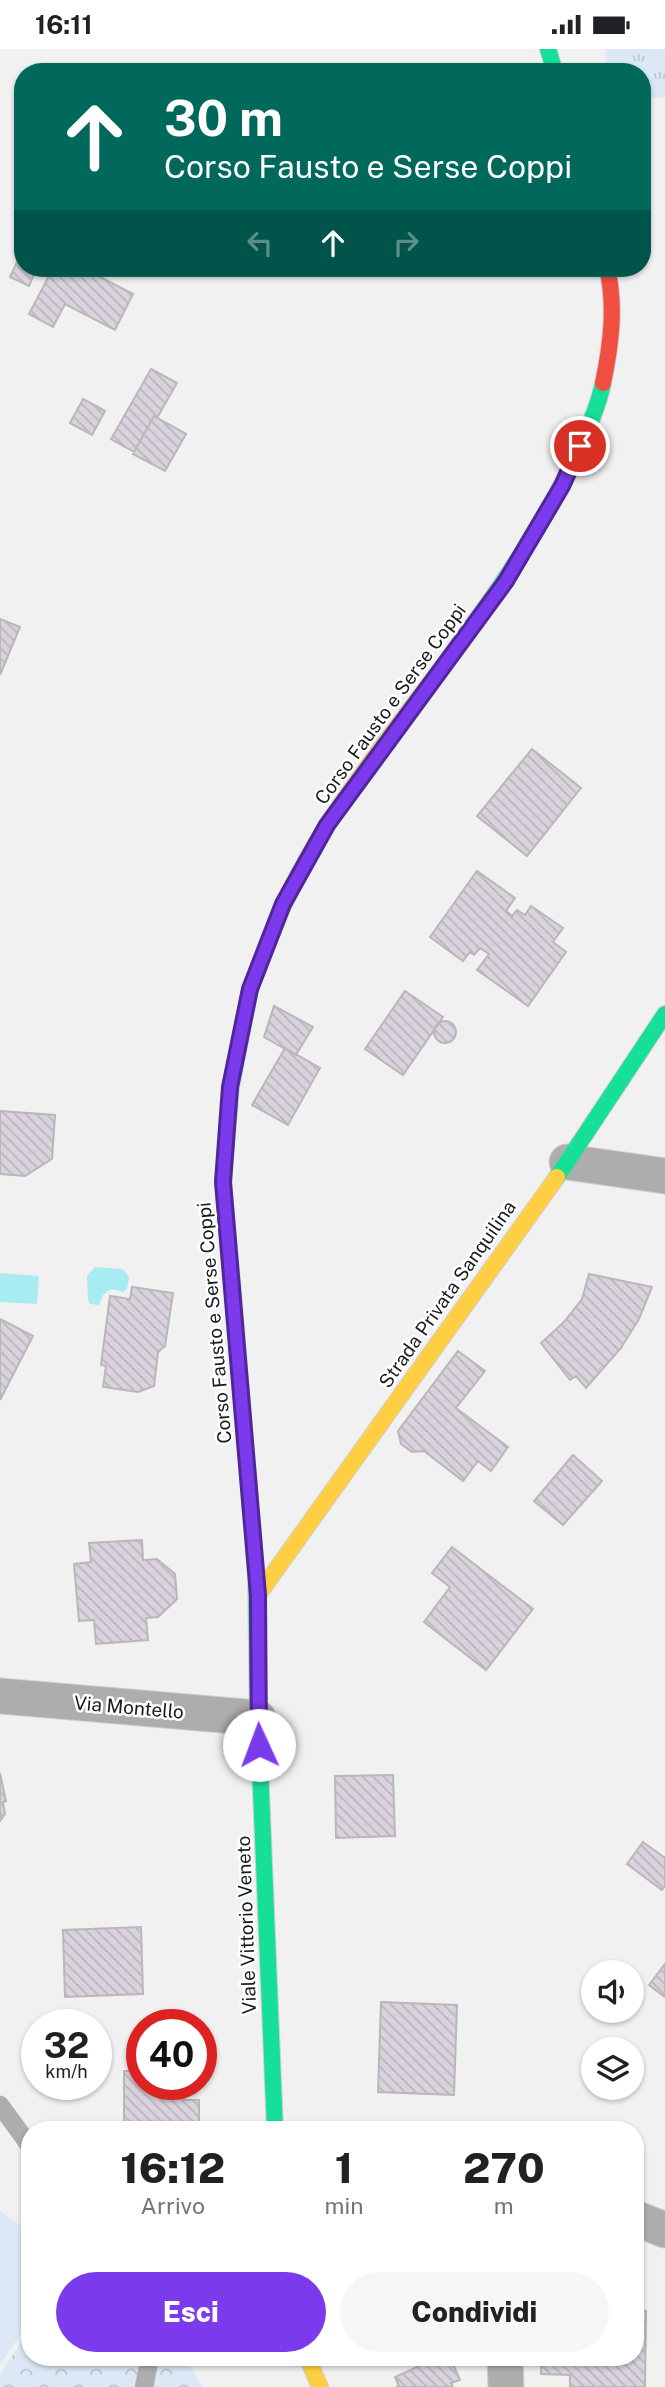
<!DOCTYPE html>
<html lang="it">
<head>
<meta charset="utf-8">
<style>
  :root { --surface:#fff; --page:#f6f6f6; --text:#202124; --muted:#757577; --accent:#7c3aed }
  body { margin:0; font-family:"Public Sans",sans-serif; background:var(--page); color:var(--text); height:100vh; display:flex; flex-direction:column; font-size:26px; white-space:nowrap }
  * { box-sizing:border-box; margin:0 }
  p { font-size:23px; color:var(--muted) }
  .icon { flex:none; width:38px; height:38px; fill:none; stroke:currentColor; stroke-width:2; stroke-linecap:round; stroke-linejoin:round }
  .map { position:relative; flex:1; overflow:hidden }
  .panel { position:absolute; left:21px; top:2072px; width:623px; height:245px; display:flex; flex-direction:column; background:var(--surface); border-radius:28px; box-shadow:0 2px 5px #0004 }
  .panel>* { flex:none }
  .top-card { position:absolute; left:14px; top:14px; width:637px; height:214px; border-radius:28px; box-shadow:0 2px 5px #0004; background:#00695c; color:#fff; overflow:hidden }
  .fabs { position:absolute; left:581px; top:1911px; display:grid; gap:14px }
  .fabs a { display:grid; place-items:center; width:63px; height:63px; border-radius:50%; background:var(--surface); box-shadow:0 2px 5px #0004; font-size:35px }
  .speed { position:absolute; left:21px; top:1960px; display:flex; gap:14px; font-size:35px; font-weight:700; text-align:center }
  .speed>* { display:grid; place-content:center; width:91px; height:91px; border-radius:50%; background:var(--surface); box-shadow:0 2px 5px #0004; line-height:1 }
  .speed small { font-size:18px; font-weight:400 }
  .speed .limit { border:10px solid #d22; background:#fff; color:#111 }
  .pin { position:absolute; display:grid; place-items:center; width:60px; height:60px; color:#fff; margin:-30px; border:4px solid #fff; border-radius:50%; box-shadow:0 2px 7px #0007 }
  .me { position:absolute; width:77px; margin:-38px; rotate:358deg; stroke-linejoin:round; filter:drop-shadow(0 0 5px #0008) }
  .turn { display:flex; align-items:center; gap:24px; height:147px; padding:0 35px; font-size:32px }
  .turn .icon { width:91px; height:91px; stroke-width:2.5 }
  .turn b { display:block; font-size:49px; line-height:60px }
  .lanes { display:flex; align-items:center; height:66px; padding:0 35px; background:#0003; justify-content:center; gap:35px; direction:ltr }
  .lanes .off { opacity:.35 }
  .eta { display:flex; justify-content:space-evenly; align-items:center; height:119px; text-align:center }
  .eta b { font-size:42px; font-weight:800; line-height:49px }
  .primary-button { display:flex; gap:14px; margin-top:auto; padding:14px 35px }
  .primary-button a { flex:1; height:80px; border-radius:42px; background:var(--accent); color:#fff; font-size:28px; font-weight:800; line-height:80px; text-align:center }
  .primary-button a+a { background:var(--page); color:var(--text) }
  .status { display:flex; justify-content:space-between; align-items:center; height:49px; padding:0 35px; background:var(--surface); direction:ltr }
  .status svg { height:19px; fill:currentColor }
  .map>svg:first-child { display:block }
</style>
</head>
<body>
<div class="status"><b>16:11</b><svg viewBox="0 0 49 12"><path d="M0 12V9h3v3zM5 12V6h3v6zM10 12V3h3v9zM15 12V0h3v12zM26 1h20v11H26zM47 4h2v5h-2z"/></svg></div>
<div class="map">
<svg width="665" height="2338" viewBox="0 0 665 2338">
  <defs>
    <pattern id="grass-tufts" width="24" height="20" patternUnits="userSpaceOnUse" patternTransform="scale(1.75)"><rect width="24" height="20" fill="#dce8f5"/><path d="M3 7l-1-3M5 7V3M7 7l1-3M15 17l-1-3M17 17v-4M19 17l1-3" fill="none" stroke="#bcc6d1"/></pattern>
    <pattern id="park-crowns" width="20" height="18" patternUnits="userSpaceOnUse" patternTransform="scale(1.75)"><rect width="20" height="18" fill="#dce8f5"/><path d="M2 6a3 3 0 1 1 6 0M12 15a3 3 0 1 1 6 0" fill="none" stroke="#bcc6d1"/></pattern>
    <pattern id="building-back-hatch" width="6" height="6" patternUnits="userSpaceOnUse" patternTransform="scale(1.75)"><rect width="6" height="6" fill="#dad2dc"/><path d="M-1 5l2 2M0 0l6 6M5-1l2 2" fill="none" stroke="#bab4bc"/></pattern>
  </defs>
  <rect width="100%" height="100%" fill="#f1f1f1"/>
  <!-- grass -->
  <path fill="url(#grass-tufts)" d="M606,0H665V48L642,51V23H606Z"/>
  <!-- park -->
  <path fill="url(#park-crowns)" d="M30,2281V2308H184L203,2338H0V2325Z"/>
  <!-- pitch -->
  <path fill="#dce8f5" d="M0,2162L30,2183V2272L0,2315Z"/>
  <!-- water -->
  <path fill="#a8ebf0" d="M95,1218L123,1220L129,1228L127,1240L123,1243L111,1240L103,1246L99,1256L90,1255L88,1251L87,1227Z
    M0,1224L39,1227L37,1255L0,1253Z"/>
  <!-- building -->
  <path fill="url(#building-back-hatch)" stroke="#b9b8b9" stroke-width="2" d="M23,200V219H37L29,237L10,228Z
    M53,219H86L85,220L133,245L115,281L65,255L53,278L29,265Z
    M151,320L177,334L157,369L154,367L134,403L111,390Z
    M83,350L105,362L92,386L70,374Z
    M154,367L186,385L165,422L133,405Z
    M0,570L20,578L0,626Z
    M532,700L581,739L527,807L477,767Z
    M477,822L515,849L506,862L512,867L517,861L525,866L531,857L563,879L553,893L566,903L528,957L477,921L489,905L480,899L474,906L470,903L463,912L430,888Z
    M405,942L443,968L403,1026L365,1000Z
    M274,957L313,978L296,1006L264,988Z
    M434 983a11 11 0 1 1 22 0a11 11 0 1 1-22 0Z
    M285,999L320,1019L288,1076L252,1056Z
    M0,1062L55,1066L52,1110L25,1127L0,1125Z
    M589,1225L652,1238L639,1270L621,1299L586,1339L576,1327L570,1331L541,1294L564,1273L582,1250Z
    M132,1238L173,1244L165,1297L158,1303L154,1337L138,1343L103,1338L106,1317L101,1316L110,1247L130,1250Z
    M0,1270L33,1287L0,1351Z
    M458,1302L485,1322L456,1359L508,1398L491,1422L478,1412L463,1432L424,1402L412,1403L401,1395L398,1382Z
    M573,1406L602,1432L563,1476L534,1452Z
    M142,1491L143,1511L157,1510L175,1525L177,1550L158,1568L146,1569L148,1591L96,1595L94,1571L79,1572L74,1515L91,1513L89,1494Z
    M452,1498L533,1560L486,1621L424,1573L450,1538L432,1524Z
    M0,1724L6,1752L3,1753L5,1765L0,1772Z
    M393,1726L395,1787L336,1789L335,1727Z
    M643,1793L665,1809V1837L662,1841L627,1815Z
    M141,1878L143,1945L65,1948L63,1881Z
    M665,1915V1948L649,1936Z
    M381,1953L457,1956L454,2046L378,2043Z
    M135,2011H142V2035H184V2051H199V2081H124V2022H135Z
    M635,2262H646L645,2338H570V2326L541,2325V2308H635Z
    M439,2308H450L460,2331L451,2334L453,2338H396L399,2337L395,2328Z"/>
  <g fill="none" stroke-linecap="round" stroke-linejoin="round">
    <!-- lane casing -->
    <g stroke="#cfcfcf" stroke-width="19">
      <path id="lane" d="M0,2056L30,2097
        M144,2338L150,2308"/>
    </g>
    <!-- street casing -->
    <g stroke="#cfcfcf" stroke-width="37">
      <path id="street" d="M567,1113L665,1127
        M0,1647L258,1669
        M635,2169L665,2181
        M505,2308L506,2338"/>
    </g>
    <!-- fast casing -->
    <g stroke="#cfcfcf" stroke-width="18">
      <path id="fast" d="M548,0L555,23
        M446,613C495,547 542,480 577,404C587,381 598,359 603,334
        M557,1128L665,965
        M232,1234L223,1133L231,1038L250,940L273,881
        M256,1524L258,1669L275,2081"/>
    </g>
    <!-- slow casing -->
    <g stroke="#cfcfcf" stroke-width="18">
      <path id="slow" d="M273,881C312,781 383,698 446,613
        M258,1546L557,1128
        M307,2308L320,2338"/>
    </g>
    <!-- jam casing -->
    <g stroke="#cfcfcf" stroke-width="18">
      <path id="jam" d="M603,334C611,296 616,257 607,219
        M232,1234L256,1524"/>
    </g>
    <!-- lane -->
    <use href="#lane" stroke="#adadad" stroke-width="18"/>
    <!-- street -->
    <use href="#street" stroke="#adadad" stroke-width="35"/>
    <!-- fast -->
    <use href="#fast" stroke="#16e098" stroke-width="16"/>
    <!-- slow -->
    <use href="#slow" stroke="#ffcf43" stroke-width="16"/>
    <!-- jam -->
    <use href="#jam" stroke="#f24e42" stroke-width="16"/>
  </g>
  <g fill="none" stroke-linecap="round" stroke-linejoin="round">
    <!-- route casing -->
    <g stroke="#51269a" stroke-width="18">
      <path id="route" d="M259,1696L258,1546L223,1133L230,1038L250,940L283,855L327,776L506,532L562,437L580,397"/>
    </g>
    <!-- route -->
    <use href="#route" stroke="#7c3aed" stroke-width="12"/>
  </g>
  <g text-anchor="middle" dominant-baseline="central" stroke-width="5" stroke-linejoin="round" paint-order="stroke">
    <!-- street labels -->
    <g font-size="19" fill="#1a1b1b" stroke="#fdfeff">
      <text transform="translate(390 655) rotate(-54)">Corso Fausto e Serse Coppi</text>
      <text transform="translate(447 1245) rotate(-55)">Strada Privata Sanquilina</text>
      <text transform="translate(214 1274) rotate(-95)">Corso Fausto e Serse Coppi</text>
      <text transform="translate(129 1658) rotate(5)">Via Montello</text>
      <text transform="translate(246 1876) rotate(-92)">Viale Vittorio Veneto</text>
    </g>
  </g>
</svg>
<div class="fabs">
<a><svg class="icon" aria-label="sound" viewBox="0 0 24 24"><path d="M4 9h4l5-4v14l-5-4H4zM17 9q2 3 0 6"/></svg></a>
<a><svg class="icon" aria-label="layers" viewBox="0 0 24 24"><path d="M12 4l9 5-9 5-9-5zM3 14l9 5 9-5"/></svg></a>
</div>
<div class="speed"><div>32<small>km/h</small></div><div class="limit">40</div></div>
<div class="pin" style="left:580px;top:397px;background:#d93025"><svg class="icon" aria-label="arrive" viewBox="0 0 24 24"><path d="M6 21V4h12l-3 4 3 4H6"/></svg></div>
<svg class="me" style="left:259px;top:1696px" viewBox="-20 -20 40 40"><circle r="19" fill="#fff"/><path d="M0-13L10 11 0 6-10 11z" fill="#7c3aed"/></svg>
<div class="top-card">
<div class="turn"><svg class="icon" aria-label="ahead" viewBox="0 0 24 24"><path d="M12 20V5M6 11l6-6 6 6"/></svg><div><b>30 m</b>Corso Fausto e Serse Coppi</div></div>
<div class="lanes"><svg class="icon off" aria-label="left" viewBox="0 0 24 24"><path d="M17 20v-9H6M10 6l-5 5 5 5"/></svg><svg class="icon" aria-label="ahead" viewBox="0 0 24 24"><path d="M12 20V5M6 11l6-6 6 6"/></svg><svg class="icon off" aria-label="right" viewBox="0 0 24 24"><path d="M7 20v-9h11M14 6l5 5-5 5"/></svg></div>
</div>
<section class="panel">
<div class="eta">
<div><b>16:12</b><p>Arrivo</p></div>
<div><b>1</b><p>min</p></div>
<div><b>270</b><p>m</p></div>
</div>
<div class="primary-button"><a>Esci</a><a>Condividi</a></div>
</section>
</div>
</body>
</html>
